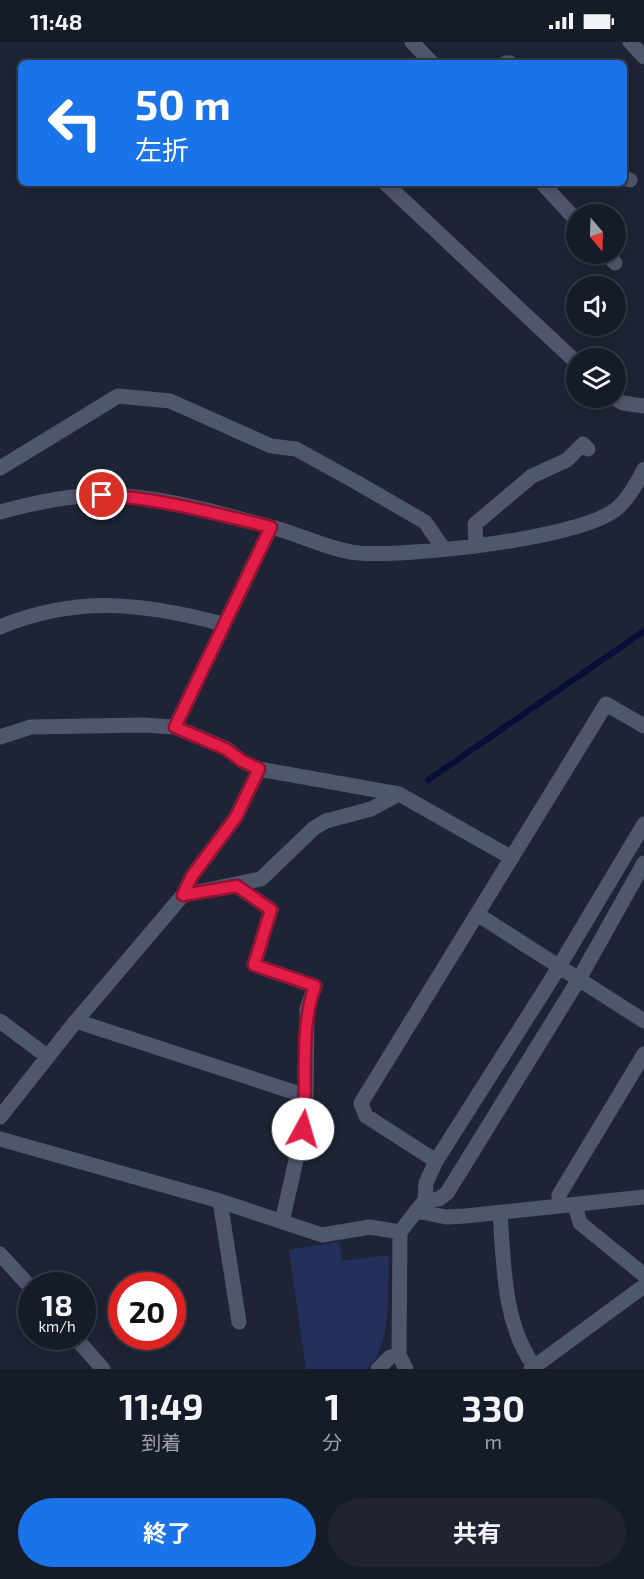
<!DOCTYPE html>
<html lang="ja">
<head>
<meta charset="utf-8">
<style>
  :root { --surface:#161b28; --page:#1f2430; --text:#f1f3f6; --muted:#9ea1a8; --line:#353945; --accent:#1a73e8 }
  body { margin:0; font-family:"Exo 2","Noto Sans JP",sans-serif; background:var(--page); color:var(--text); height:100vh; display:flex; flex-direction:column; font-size:22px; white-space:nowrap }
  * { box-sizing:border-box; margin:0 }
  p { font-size:20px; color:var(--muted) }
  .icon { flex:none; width:33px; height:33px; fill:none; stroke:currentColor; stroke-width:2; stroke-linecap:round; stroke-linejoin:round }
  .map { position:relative; height:1327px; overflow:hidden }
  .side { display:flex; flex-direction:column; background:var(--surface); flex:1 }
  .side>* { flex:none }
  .top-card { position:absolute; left:18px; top:18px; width:609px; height:126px; border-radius:9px; box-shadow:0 3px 15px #0003,0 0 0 2px var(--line); background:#1a73e8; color:#fff; overflow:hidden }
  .needle { width:39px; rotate:161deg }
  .fabs { position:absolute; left:566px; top:162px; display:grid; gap:12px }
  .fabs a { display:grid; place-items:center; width:60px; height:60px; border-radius:50%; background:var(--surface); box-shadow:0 3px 15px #0003,0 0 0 2px var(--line); font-size:30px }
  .speed { position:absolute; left:18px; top:1230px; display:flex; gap:12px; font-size:30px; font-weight:700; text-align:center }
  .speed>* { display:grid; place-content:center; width:78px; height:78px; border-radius:50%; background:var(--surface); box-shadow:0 3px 15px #0003,0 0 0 2px var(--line); line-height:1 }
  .speed small { font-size:15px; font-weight:400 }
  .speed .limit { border:9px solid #d22; background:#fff; color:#111 }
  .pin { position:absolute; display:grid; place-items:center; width:51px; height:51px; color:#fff; margin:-26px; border:3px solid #fff; border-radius:50%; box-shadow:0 2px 6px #0007 }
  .me { position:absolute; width:66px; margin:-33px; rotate:6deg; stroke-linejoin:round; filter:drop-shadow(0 0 4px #0008) }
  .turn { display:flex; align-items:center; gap:21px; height:126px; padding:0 18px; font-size:27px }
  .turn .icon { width:78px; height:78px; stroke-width:2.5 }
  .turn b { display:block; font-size:42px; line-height:51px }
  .eta { display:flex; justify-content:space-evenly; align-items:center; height:102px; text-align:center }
  .eta b { font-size:36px; font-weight:700; line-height:42px }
  .primary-button { display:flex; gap:12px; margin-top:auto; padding:12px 18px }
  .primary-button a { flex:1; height:69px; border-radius:36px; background:var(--accent); color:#fff; font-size:24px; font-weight:700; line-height:69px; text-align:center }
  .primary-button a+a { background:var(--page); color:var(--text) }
  .status { display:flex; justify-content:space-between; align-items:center; height:42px; padding:0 30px; background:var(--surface); direction:ltr }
  .status svg { height:16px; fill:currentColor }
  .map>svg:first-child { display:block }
</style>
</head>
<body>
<div class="status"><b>11:48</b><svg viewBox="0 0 49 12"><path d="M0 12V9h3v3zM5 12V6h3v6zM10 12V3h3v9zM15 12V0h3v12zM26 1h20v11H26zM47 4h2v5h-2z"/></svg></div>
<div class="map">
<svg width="644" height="1327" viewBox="0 0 644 1327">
  <rect width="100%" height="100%" fill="#1e2435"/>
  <!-- green -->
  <path fill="#23305b" d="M340,1200L342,1219L389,1213C387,1246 393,1305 367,1327H306L289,1208Z"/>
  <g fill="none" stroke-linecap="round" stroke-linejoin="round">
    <!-- stream -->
    <path stroke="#070e37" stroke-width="6" d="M428,738L644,589"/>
    <!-- minor -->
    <path stroke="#4f576c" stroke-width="15" d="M412,0L432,21
      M630,0L644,15
      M506,21H510
      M624,136L630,138
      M385,141L576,320
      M542,141L576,178
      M607,212L615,221
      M614,356L623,361L644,364
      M0,426L118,354L170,359L271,404L296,407L356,440L425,480L443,506
      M0,470C33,461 68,453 103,453C158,453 218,471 271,485C300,492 329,508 358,511C409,515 576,497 615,468C628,458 637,441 644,427
      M476,503L475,482L532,434L567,418L583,402L588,407
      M0,585C77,553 144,561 223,582
      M175,685L271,485
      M0,695L31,685L143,683L175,685L227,707L242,719L259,727L399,752L512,816
      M183,853L261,837L314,786L326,779L371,767L399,752
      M477,872L644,979
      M0,979L48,1015
      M76,979L306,1054L307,967L315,944L254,923L271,868L237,844
      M0,1075L76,979L183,853L192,834L236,775L259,727
      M0,1097L220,1159L322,1193L370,1185L400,1190L425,1158L426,1141L436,1119L551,938L644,782
      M436,1119L366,1074L361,1061L606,662L644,684
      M425,1158L439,1157L447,1151L579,937L644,821
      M220,1159L239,1280
      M559,1163V1153L644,1012
      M575,1164L580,1181L644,1233
      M416,1169L446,1175L466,1174L644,1155
      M500,1171C504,1223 503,1281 534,1324
      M282,1180L303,1087L306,1054
      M400,1190L399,1313L406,1327
      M0,1212L32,1247
      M74,1294L103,1327
      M378,1327L390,1315L399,1313
      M531,1327L644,1244"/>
  </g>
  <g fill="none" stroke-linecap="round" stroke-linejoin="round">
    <!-- route casing -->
    <g stroke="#92132f" stroke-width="15">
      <path id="route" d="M102,453C160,456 216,472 271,485L175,685L226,707L242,719L259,727L236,775L192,834L183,853L237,844L271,868L254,923L315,944C299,988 308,1040 303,1087"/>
    </g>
    <!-- route -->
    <use href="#route" stroke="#e11d48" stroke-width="10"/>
  </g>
</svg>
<div class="fabs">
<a><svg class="needle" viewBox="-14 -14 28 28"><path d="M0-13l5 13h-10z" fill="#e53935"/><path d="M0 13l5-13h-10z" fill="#9ea1a8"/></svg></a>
<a><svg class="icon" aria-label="sound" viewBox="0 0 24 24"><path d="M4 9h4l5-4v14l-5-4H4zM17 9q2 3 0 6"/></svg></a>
<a><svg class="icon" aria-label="layers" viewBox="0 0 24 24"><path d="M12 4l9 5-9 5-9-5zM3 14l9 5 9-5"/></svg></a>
</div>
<div class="speed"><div>18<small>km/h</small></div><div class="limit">20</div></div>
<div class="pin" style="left:102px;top:453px;background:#d93025"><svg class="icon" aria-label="arrive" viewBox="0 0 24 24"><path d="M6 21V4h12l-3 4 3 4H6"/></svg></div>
<svg class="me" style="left:303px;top:1087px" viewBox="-20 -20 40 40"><circle r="19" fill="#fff"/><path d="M0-13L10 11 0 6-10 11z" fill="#e11d48"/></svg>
<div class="top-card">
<div class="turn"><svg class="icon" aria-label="left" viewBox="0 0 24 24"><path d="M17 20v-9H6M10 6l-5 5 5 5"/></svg><div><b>50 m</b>左折</div></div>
</div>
</div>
<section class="side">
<div class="eta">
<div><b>11:49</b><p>到着</p></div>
<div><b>1</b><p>分</p></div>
<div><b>330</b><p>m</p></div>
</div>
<div class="primary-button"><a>終了</a><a>共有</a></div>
</section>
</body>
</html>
